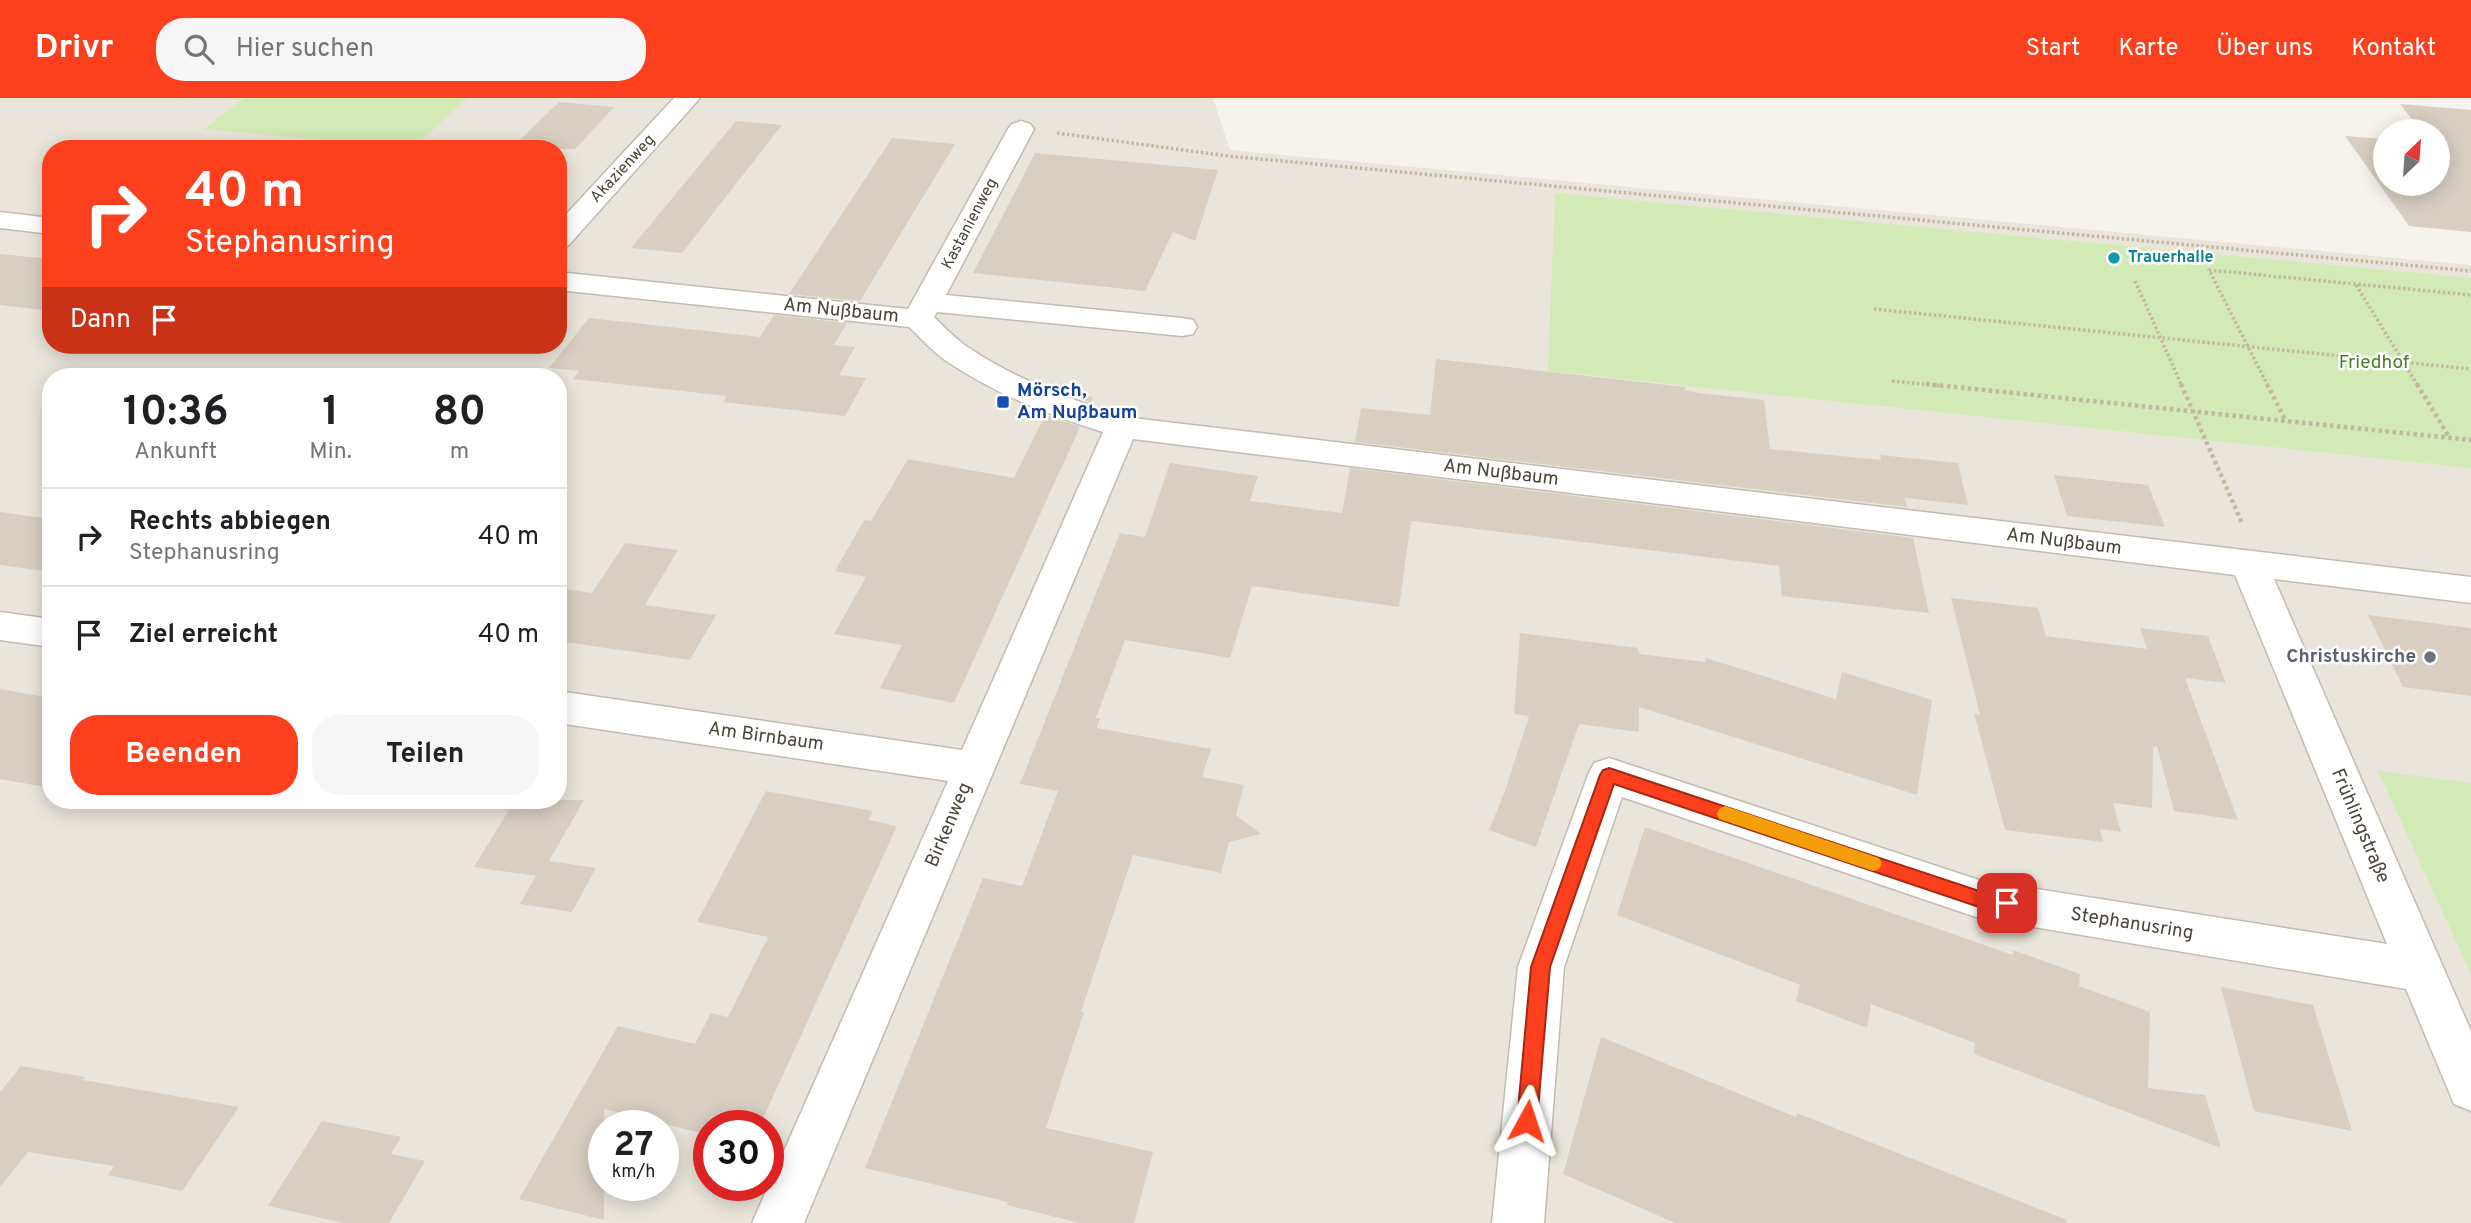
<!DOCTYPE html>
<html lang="de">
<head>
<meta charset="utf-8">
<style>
  :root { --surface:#fff; --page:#f6f6f6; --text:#202124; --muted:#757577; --line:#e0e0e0; --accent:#fc3f1d }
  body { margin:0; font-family:Overpass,sans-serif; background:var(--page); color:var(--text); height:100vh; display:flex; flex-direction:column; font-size:26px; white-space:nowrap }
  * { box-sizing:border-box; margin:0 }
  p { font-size:23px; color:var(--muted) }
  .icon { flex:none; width:38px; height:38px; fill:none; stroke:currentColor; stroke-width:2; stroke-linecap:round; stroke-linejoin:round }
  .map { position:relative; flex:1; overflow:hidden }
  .sheet { position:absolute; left:42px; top:270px; width:525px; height:441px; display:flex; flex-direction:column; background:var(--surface); border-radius:28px; box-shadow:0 4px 18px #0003 }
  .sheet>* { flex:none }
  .guide { position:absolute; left:42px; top:42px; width:525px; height:214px; border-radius:28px; box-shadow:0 4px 18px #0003; background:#fc3f1d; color:#fff; overflow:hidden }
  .needle { width:46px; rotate:25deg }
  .buttons { position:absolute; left:2373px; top:21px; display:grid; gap:14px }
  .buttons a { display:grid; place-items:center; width:77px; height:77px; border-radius:50%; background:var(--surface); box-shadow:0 4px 18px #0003; font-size:35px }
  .speed { position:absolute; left:588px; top:1012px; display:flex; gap:14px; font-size:35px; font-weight:700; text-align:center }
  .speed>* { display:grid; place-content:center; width:91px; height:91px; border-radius:50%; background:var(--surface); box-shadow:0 4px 18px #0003; line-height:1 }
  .speed small { font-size:18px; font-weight:400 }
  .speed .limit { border:10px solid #d22; background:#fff; color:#111 }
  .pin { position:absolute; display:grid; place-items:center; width:60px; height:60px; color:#fff; margin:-30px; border-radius:14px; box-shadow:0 4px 10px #0006 }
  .me { position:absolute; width:77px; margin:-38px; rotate:5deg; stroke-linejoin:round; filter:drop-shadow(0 0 5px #0008) }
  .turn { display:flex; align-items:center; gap:24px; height:147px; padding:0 28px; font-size:32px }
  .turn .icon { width:91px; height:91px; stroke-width:2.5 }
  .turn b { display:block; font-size:49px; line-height:60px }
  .then { display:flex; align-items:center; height:66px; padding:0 28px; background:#0003; gap:14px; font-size:26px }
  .eta { display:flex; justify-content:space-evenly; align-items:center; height:119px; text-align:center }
  .eta b { font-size:42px; font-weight:700; line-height:49px }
  .cta { display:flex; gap:14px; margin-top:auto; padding:14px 28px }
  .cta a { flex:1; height:80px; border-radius:28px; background:var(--accent); color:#fff; font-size:28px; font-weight:700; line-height:80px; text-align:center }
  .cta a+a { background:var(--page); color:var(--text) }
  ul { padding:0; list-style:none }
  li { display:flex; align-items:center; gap:21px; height:98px; padding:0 28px; border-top:2px solid var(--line) }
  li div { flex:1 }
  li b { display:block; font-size:26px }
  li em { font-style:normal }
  header { display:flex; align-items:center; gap:42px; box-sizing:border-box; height:98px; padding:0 35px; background:var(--accent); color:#fff }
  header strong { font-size:33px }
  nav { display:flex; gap:38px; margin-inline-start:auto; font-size:24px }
  .search { width:490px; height:63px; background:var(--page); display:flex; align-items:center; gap:18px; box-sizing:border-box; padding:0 24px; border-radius:28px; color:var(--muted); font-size:26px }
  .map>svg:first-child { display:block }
</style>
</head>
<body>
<header>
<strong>Drivr</strong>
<div class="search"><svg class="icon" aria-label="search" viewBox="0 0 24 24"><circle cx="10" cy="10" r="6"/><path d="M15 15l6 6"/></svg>Hier suchen</div>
<nav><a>Start</a><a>Karte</a><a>Über uns</a><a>Kontakt</a></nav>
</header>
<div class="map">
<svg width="2471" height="1125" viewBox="0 0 2471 1125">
  <rect width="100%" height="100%" fill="#f6f3ec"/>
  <!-- residential -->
  <path fill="#eae5da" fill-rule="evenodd" d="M0,0H1213L1230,52L2471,167V1125H0ZM51,51H558V247H51ZM51,278H558V702H51ZM604,1027H663V1087H604ZM709,1027H768V1087H709Z"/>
  <!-- green -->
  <path fill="#d2eab5" d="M244,0H467L412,51L204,31Z
    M1555,95L2471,180V370L1548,273Z
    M2378,673L2471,685V876Z"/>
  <!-- building -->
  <path fill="#d8cfc1" d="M559,4L614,9L575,51H511Z
    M2400,6L2471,12V134L2409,128L2345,38L2385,41V86H2438V33H2421Z
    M736,23L782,27L682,155L631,150Z
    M892,40L955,46L860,203L789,196Z
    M1035,55L1218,72L1195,143L1173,134L1145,193L973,175Z
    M0,156L51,161V213L0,207Z
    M774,217L847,225L834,247L855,249L839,277L866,280L845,318L723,304L727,298L573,281L579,273L549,270L589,220L760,239Z
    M1436,261L1685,289V292L1699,295L1764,302L1770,351L1881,362L1880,357L1958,365L1968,407L1905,400L1907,409L1355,344L1361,310L1430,317Z
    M1061,285L1093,300L1091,305L1057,292Z
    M1045,317L1080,329L954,605L880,590L902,547L834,536L866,479L835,473L864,422L871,423L908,361L1014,380Z
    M1170,365L1258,378L1250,403L1342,415L1350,370L1913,440L1929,515L1782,498L1779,468L1411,423L1399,509L1252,488L1230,560L1125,542L1096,620H1100L1097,630L1211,651L1202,679L1244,687L1236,717L1261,736L1229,744L1221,775L1133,757L1081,914H1084L1046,1030L1153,1054L1134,1125H1080L1007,1107L1008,1104L865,1070L983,780L1022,788L1058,693L1020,686L1120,435L1145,439Z
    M2054,377L2148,387L2165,429L2067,418Z
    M0,414L51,421V474L0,467Z
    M625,445L678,452L645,507L716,517L690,562L558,543V490L592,495Z
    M1951,500L2038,510L2046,538L2147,551L2140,530L2208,538L2226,585L2185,580L2238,722L2174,713L2157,648L2153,649L2152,710L2113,705L2121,734L2100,731L2103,744L2005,732L1974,615L1980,617Z
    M2368,517L2471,530V598L2403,589Z
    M1520,535L1638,550L1639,556L1705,564L1706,560L1836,601L1842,574L1932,602L1917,697L1639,609V634L1579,626L1536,749L1489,732L1505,693L1529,618L1514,616Z
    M0,591L51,600V690L0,681Z
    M766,693L873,713L869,722L897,728L760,1027H709V1037L604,1011V1122L519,1101L618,928L695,946L711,915L728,919L768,839L697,824Z
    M515,702H584L549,763L596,770L572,814L520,806L536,778L474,769Z
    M1645,729L2013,857V852L2080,876L2079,888L2150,914L2148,990L2205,997L2221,1050L1974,956L1975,945L1871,906L1867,930L1796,903L1800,887L1617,817Z
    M2221,889L2313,907L2352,1033L2254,1013Z
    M1601,939L1796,1019L1797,1015L2067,1122V1125H1675L1563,1076Z
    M21,968L85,979L83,982L239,1009L182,1093L108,1077L114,1068L28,1054L0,1089V994Z
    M322,1023L401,1039L391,1056L425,1063L389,1125H344L268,1108Z"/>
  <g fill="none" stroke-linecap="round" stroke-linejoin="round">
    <!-- minor casing -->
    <g stroke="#c2bbae" stroke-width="3">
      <path id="minor" d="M674,0H700L568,148L558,150V125Z
        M1021,23L1030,26L1034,31L946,197L1182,220L1193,222L1197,229L1193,236L1182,238L937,214L934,219C944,229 955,240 966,248C1012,280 1072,302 1124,319L2471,479V505L2274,481L2471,933V1013L2454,1006L2406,891L1979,820L1622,699L1564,869L1544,1125H1492L1518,869L1588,677L1594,665L1609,660L1979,782L2387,846L2235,477L1133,341L804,1125H752L948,683L558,625V593L962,652L1103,334C1049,317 993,295 945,262C932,253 921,240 909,229L558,192V174L908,211L1008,31L1012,26Z
        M0,114L51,120V136L0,130Z
        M0,514L51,521V549L0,542Z"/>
    </g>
    <!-- path-far1 -->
    <path stroke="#c4b79f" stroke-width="3.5" stroke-dasharray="2.5 2.5" stroke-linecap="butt" d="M1057,35L1228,58L2471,173
      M2135,183L2182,288
      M2356,187L2418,288
      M1874,211L2471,271
      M1892,283L1943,288
      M2268,288L2209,172L2471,197"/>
    <!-- path -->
    <path stroke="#c4b79f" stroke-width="4.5" stroke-dasharray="3.5 3.5" stroke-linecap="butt" d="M1926,286L2471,342
      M2181,286L2242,425
      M2267,286L2286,323
      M2417,286L2449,339"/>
    <!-- minor -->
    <use href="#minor" fill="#fff" fill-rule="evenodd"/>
  </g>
  <!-- route -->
  <path fill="#fc3f1d" stroke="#a42913" stroke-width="2" d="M1609,670L1979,793L2014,800L2016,805L2014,811L2007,813L1979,809L1614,686L1550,869L1537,1023L1534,1030L1527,1033L1520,1030L1517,1023L1531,869L1600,677L1603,672Z"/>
  <!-- slow -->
  <path fill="#f59e0b" d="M1725,708L1879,760L1882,765L1879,771L1873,773L1719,721L1717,716L1719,711Z"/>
  <!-- markers -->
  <circle fill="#0f9aa8" stroke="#fff" stroke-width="2.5" cx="2114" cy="160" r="7"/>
  <rect fill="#1a4fb4" stroke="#fff" stroke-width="2.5" x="996" y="297" width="14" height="14" rx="3.5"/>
  <circle fill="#6b7280" stroke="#fff" stroke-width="2.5" cx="2430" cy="559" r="7"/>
  <g text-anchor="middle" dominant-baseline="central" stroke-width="5" stroke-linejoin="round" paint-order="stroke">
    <!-- far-street labels -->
    <g font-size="16" fill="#4b4439" stroke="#fff">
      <text transform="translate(623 71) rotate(-47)">Akazienweg</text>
      <text transform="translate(970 126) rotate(-62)">Kastanienweg</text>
    </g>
    <!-- far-culture labels -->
    <g font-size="16" font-weight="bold" fill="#0d838f" stroke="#fff" text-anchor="start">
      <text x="2128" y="160">Trauerhalle</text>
    </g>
    <!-- street labels -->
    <g font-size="19" fill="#4b4439" stroke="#fff">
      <text transform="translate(841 213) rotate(6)">Am Nußbaum</text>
      <text transform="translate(1501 375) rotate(7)">Am Nußbaum</text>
      <text transform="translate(2064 444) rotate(7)">Am Nußbaum</text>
      <text transform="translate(766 639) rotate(8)">Am Birnbaum</text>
      <text transform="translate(949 727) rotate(-67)">Birkenweg</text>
      <text transform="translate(2360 728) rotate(67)">Frühlingstraße</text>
      <text transform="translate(2132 826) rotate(9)">Stephanusring</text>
    </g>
    <!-- park labels -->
    <g font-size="19" fill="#4a7f2a" stroke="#fff">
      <text x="2374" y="265">Friedhof</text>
    </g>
    <!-- transit labels -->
    <g font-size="19" font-weight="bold" fill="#164399" stroke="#fff" text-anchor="start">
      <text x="1017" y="293">Mörsch,<tspan x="1017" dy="22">Am Nußbaum</tspan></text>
    </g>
    <!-- worship labels -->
    <g font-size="19" font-weight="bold" fill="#5b616d" stroke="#fff" text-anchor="end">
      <text x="2416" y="559">Christuskirche</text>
    </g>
  </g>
</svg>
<div class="buttons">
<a><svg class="needle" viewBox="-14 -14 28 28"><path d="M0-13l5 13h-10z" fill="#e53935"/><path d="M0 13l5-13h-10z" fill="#757577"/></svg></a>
</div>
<div class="speed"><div>27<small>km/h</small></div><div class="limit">30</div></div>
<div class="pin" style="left:2007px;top:805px;background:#d93025"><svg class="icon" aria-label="arrive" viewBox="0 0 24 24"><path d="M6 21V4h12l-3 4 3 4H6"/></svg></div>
<svg class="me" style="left:1527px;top:1023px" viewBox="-20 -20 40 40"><path d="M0-17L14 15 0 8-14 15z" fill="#fc3f1d" stroke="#fff" stroke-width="4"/></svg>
<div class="guide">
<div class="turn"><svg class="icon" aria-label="right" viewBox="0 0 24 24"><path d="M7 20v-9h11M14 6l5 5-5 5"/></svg><div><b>40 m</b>Stephanusring</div></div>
<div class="then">Dann<svg class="icon" aria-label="arrive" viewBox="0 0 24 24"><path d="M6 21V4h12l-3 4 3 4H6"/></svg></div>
</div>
<section class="sheet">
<div class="eta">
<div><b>10:36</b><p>Ankunft</p></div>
<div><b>1</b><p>Min.</p></div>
<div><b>80</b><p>m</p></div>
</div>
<ul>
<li><svg class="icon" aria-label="right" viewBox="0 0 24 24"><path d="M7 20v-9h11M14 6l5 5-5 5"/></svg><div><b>Rechts abbiegen</b><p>Stephanusring</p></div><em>40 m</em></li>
<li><svg class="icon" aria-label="arrive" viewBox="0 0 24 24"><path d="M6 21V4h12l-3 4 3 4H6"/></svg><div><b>Ziel erreicht</b></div><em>40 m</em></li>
</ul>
<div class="cta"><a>Beenden</a><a>Teilen</a></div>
</section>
</div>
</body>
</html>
